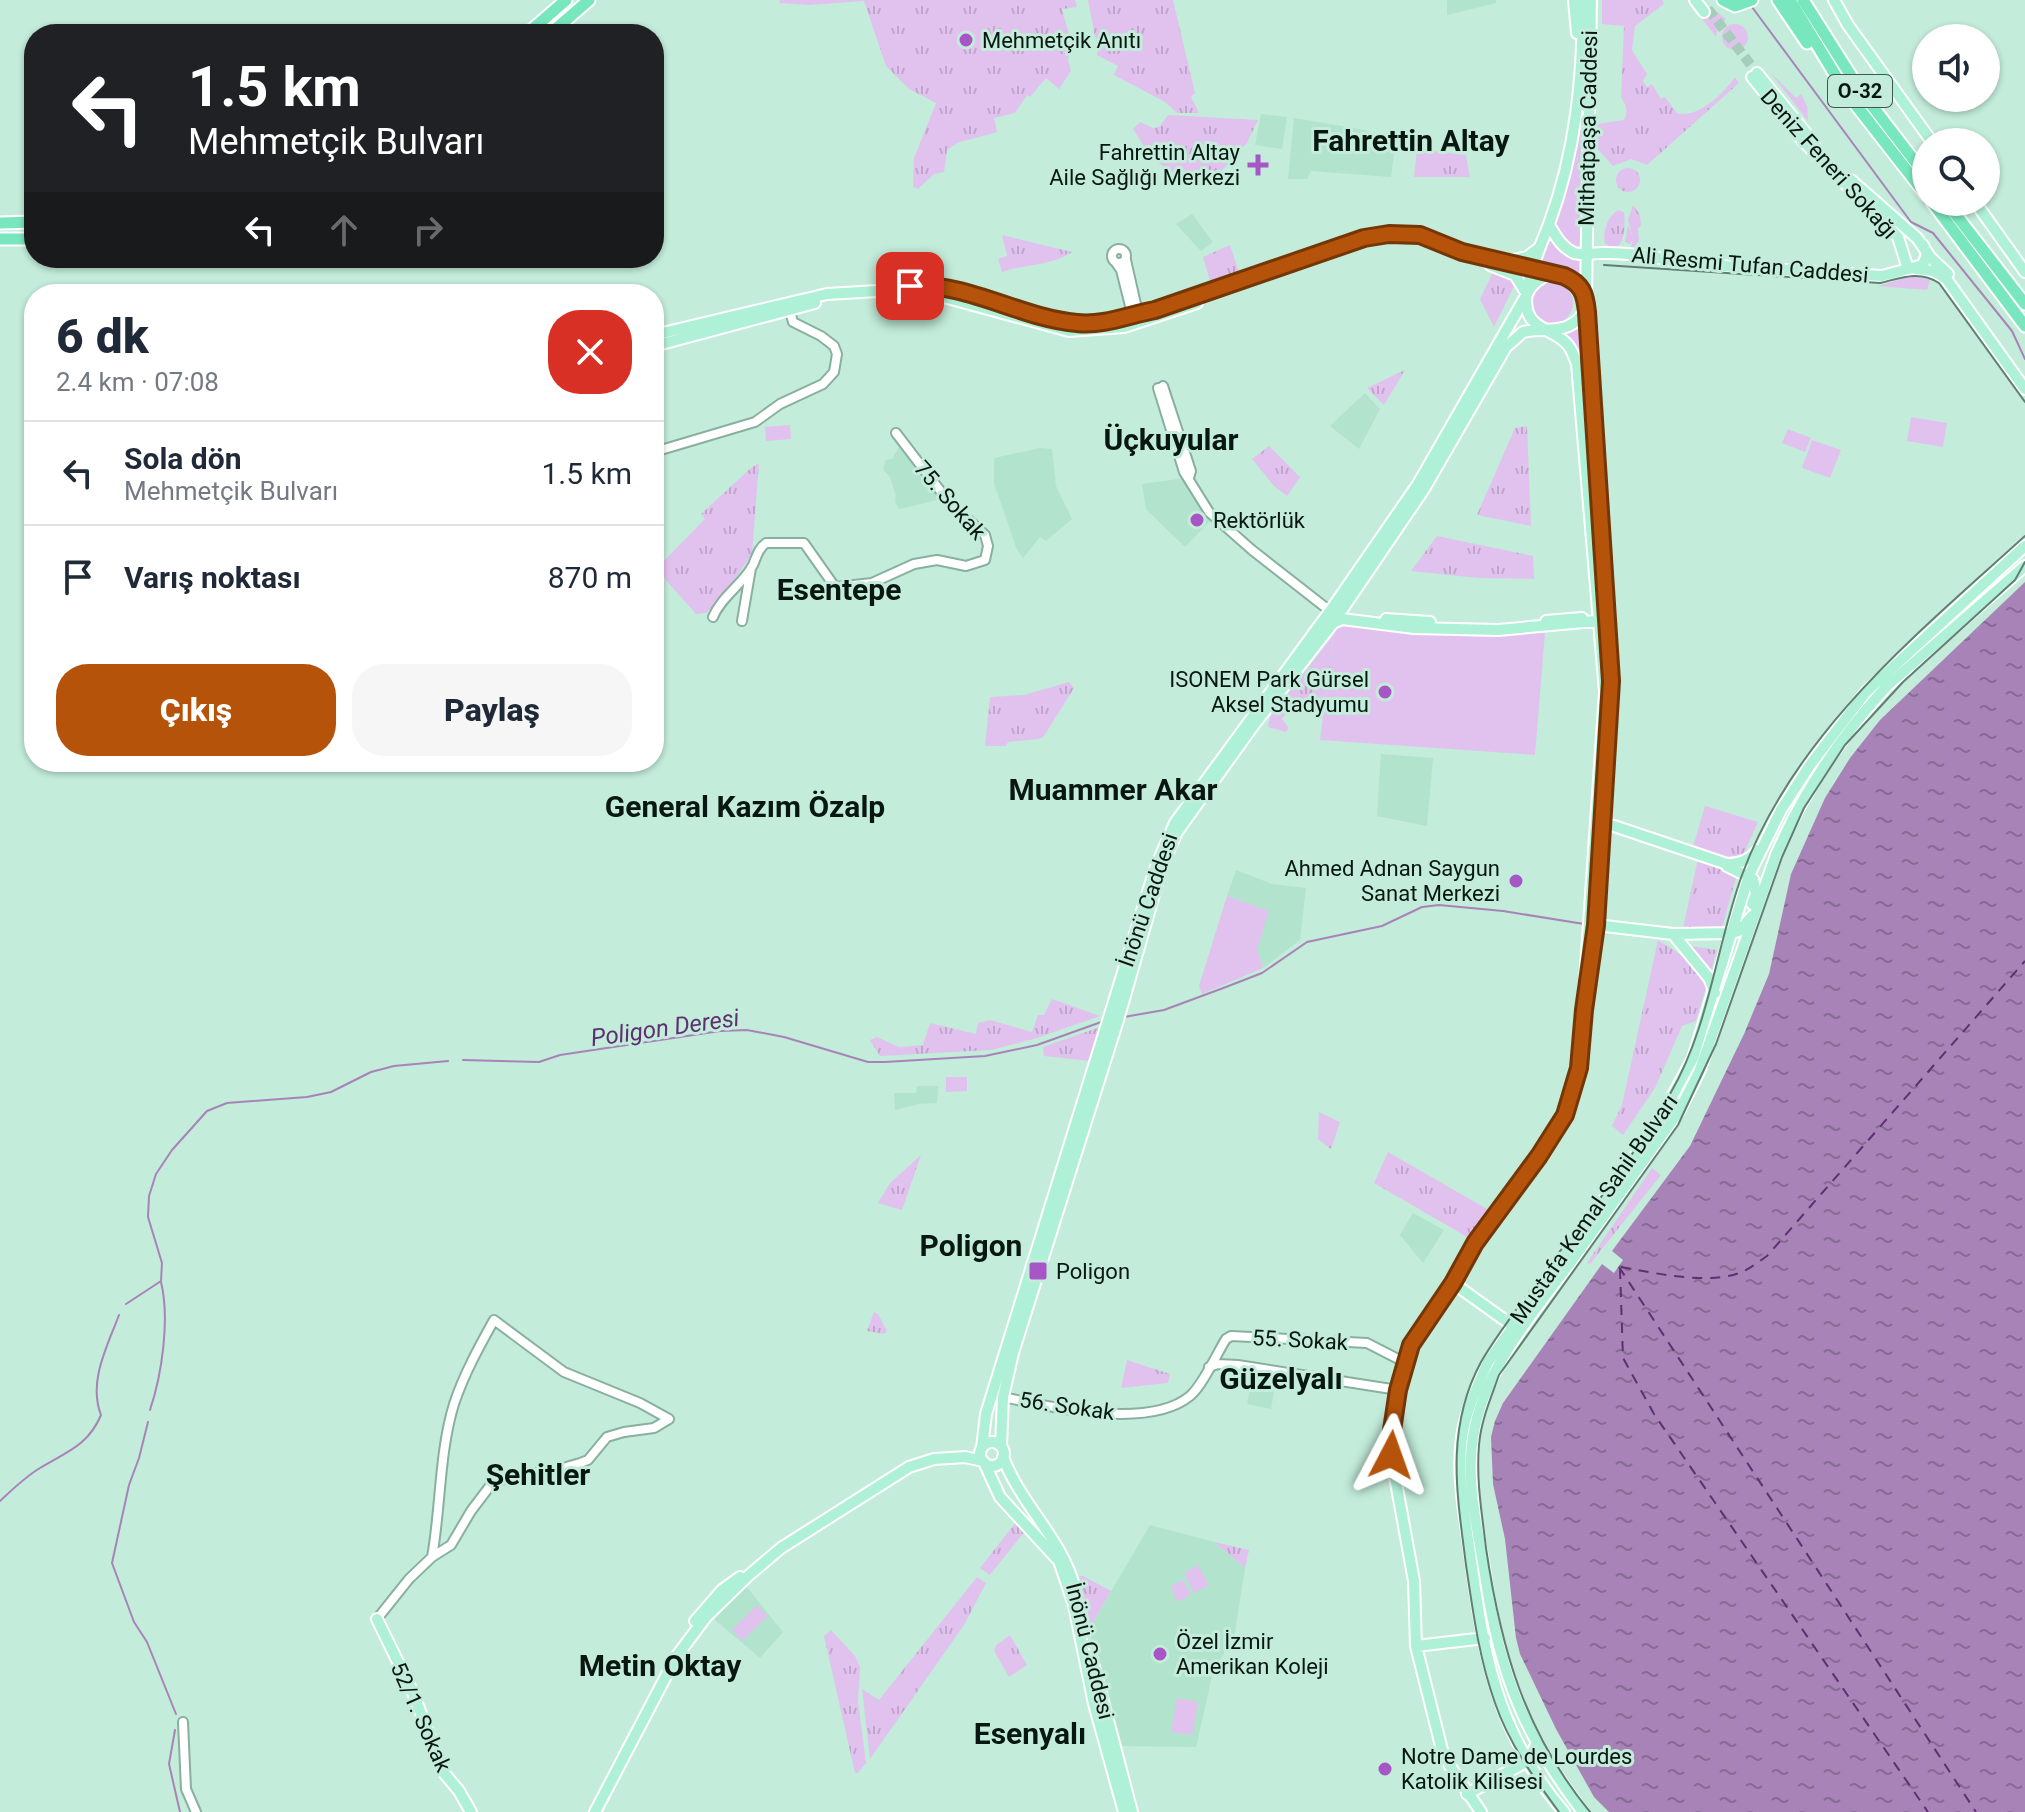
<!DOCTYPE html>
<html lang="tr">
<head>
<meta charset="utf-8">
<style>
  :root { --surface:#fff; --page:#f6f6f7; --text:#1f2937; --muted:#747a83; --line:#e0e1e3; --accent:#b45309 }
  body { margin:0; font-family:Roboto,sans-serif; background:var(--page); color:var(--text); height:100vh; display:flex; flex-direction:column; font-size:30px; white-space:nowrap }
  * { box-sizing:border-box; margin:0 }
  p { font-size:26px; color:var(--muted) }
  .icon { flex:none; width:44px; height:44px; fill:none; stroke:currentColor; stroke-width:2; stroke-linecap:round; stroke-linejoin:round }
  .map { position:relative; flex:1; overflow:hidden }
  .drawer { position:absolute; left:24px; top:284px; width:640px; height:488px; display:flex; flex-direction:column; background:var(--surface); border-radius:32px; box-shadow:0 2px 6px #0004 }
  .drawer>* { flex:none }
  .guide { position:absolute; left:24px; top:24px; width:640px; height:244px; border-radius:32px; box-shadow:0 2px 6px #0004; background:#202124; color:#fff; overflow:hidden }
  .buttons { position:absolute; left:1912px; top:24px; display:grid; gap:16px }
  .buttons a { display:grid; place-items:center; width:88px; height:88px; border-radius:50%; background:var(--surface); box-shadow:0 2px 6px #0004; font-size:40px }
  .pin { position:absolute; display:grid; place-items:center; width:68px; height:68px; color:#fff; margin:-34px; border-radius:16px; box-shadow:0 4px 12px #0006 }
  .me { position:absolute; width:88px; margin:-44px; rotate:4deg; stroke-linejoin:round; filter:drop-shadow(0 0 6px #0008) }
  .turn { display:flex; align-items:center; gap:28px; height:168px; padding:0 32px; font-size:36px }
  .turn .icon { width:104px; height:104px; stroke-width:2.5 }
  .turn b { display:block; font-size:56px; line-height:68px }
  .lanes { display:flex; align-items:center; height:76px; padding:0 32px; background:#0003; justify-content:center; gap:40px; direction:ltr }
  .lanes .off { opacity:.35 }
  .round { display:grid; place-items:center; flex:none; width:84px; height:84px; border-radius:32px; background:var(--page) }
  .headline { display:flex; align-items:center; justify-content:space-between; height:136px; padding:0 32px }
  h1 { font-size:48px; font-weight:800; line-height:60px }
  .button { display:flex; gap:16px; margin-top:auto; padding:16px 32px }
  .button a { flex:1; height:92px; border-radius:32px; background:var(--accent); color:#fff; font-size:32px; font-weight:800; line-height:92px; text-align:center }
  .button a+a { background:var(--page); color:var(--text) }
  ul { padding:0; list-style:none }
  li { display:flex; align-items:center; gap:24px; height:104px; padding:0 32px; border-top:2px solid var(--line) }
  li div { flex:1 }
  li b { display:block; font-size:30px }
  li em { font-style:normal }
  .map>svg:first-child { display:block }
</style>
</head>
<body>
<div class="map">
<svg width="2025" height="1812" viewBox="0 0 2025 1812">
  <defs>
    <pattern id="park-tufts" width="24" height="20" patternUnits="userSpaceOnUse" patternTransform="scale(2)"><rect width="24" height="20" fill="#e1c2ee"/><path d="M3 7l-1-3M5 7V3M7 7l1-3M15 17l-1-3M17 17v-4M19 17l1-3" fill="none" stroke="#c0a6cb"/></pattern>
    <pattern id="water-ripples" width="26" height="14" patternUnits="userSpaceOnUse" patternTransform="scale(2)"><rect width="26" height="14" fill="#a883b8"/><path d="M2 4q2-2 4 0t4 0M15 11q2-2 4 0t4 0" fill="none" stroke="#876a94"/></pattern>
  </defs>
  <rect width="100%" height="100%" fill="#c3ecda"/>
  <!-- built -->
  <path fill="#b2e3cd" d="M1447,0H1496V3L1447,15Z
    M1261,114L1287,117L1282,149L1255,145Z
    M1294,118L1359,129L1396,139L1391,177L1311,171L1307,179H1288Z
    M1192,214L1213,242L1201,251L1176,224Z
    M1365,393L1380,409L1359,449L1330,426Z
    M899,447L941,493L938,500L899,509L895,502L896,496L890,477L883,469L886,460L892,459Z
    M1040,448L1052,449L1056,486L1072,519L1046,541L1040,537L1023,558L1017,550L994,483V458Z
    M1185,478L1210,521L1185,547L1146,509L1142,484Z
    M1381,754L1433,758L1427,826L1377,816Z
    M1236,870L1272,884L1306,888L1300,940L1263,968L1257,950L1268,911L1227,896Z
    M917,1086H938L937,1103L918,1104L895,1110L894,1093H916Z
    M1413,1213L1444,1230L1423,1263L1400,1235Z
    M1253,1375L1276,1380L1271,1409L1247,1404Z
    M1150,1525L1214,1542L1245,1568L1235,1632L1212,1676L1196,1747L1119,1746L1089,1629Z
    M746,1586L783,1632L760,1658L714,1619Z"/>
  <!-- green -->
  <path fill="#e1c2ee" d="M1710,7L1726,19L1718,28L1716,37L1700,16Z
    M1722 37a13 13 0 1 1 26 0a13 13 0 1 1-26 0Z
    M1770,72L1796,98L1801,94L1807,106L1808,121Z
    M1585,88L1580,245L1578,246C1564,244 1557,232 1554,219C1571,175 1579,134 1585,88Z
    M1550,235L1563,251L1580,258L1579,280L1539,265Z
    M1913,276L1930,280L1927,290L1878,286Z
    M1531 303a21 21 0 1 1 42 0a21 21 0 1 1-42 0Z
    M1583,319L1605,612L1601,614L1582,363L1575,347L1562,332Z
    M1911,417L1947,423L1943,447L1907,441Z
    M790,425L791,439L766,441L765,427Z
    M1788,429L1811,438L1805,452L1782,443Z
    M1812,440L1841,450L1830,478L1802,468Z
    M1340,619L1422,630L1545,633L1535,755L1320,740L1334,634Z
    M1227,896L1269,911L1257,950L1263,968L1202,994L1199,986Z
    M946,1077H967V1091L946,1092Z
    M1198,1565L1209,1585L1194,1593L1184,1573Z
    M1183,1580L1191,1595L1177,1602L1171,1586Z
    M757,1605L768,1616L742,1641L732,1630Z
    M1177,1698L1198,1702L1192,1735L1171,1732Z"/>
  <!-- park -->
  <path fill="url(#park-tufts)" d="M780,0H1075L1077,7L1062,9L1071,42L1068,60L1071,71L1059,89L1046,78L1030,97L1027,95L1015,113L994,118L997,132L957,143L947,150L944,172L934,174L918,189L913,187L914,158L936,103L909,89L886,66L864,1L809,5L779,3Z
    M1088,0H1173L1195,93L1191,97L1199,113H1177L1165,102L1114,75L1118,66L1097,55L1099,40L1095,37Z
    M1602,0H1662L1664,4L1635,26L1632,50L1647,74L1643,81L1647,87L1652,84L1661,99L1665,97L1677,113C1698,119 1724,93 1735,77L1739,83L1647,165L1631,159L1613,166L1596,147L1597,124L1624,120C1628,112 1627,105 1621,98L1624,26L1602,24Z
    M1168,115L1258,120L1247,143L1212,181L1178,176L1140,151L1143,145L1133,129L1140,122L1153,128L1159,127Z
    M1417,149L1466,155L1470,177H1414Z
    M1616 180a12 12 0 1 1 24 0a12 12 0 1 1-24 0Z
    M1633,205L1640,215L1641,226L1638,228L1639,240L1635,247H1631L1633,240L1630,244L1625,242L1628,225L1633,237L1628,220Z
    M1618,210L1624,212C1625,225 1626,241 1615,249L1605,244C1602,232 1608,216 1618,210Z
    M1002,235L1072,252C1051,266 1025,264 1002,272L998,259L1007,256Z
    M1230,245L1241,279L1212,288L1203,257Z
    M1495,268L1517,280L1494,327L1480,299Z
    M1405,370L1384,405L1367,388Z
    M1527,426L1531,526L1477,515L1515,428Z
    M1269,446L1300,477L1287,496L1274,486L1252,459Z
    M759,463L752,554L720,600L706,613L696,614L656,569L705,519L701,514L751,468Z
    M1437,536L1533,556L1534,579L1478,578L1411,571Z
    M1334,634L1323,719L1296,699L1282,719L1289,728L1286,732L1268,727L1270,717Z
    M1069,682L1074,688L1044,736L1039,739L1008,742L1006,746H985L990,697L1024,695Z
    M1705,806L1758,822L1742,858L1729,861L1692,850Z
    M1698,859L1734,873L1736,878L1721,931L1683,928Z
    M1658,940C1679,953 1696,964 1706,987L1696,1021L1682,1026L1655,1088L1623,1135L1612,1126L1622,1105Z
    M1690,946L1717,950L1711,970Z
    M1052,999L1100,1016L1034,1039L991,1050L880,1056L870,1040L877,1037L899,1047L923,1045L930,1023L976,1034L978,1023L990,1020L1032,1032L1038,1015H1044Z
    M1100,1027L1090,1061L1044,1056L1043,1047Z
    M1319,1112L1340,1122L1331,1149L1318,1139Z
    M1388,1152L1494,1213L1474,1241L1374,1183Z
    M921,1155L902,1210L878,1203L890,1183Z
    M1652,1168L1661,1175L1590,1264L1587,1263Z
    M874,1312L878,1314L887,1331L885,1334L867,1331Z
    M1127,1360L1170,1374L1168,1383L1121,1388Z
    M1016,1522L1025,1531L990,1575L980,1568Z
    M1214,1542L1249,1550L1245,1568Z
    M1074,1576H1083L1111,1591L1089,1629L1088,1610Z
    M977,1577L986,1583L964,1625L870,1759L862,1689L879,1700Z
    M831,1630L855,1656L860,1667L858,1701L866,1763L858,1773H855L824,1636Z
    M1010,1635L1027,1665L1009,1677L994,1651L996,1645Z"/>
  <!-- water -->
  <path fill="url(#water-ripples)" d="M2025,582V1812H1609L1594,1797L1556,1729L1520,1654L1516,1638L1505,1539L1493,1484L1491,1437L1495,1421L1503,1403L1602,1264L1614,1273L1623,1260L1612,1251L1690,1146L1744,1034L1769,974L1791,874L1825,798L1850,758L1880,720Z"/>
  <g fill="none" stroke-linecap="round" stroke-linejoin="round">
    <!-- stream -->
    <path stroke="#a883b8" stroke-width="2" d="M1752,7L1911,222L1933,233L2012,331L2025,359
      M1124,1017L1164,1010L1226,987L1262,973L1307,942L1382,926L1422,907L1439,905L1503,911L1584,924
      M463,1060L539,1062L560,1055L720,1031L747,1030L784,1037L868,1062H885L985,1056L1037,1045L1104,1021
      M126,1304L161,1281L162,1263L148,1217L149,1196L156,1174L172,1150L207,1111L227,1103L307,1097L331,1092L371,1072L394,1066L448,1061
      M150,1410C162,1374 170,1319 161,1282
      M148,1422L139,1458L129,1485L112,1563L134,1622L147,1642L176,1714
      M0,1501C13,1489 25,1477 40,1468C66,1452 88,1446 101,1415C88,1382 107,1347 119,1315
      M175,1730L169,1764L180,1812"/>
    <!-- ferry -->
    <path stroke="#5e3071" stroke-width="2" stroke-dasharray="10 8" stroke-linecap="butt" d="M1619,1267L1976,1812
      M1621,1267C1656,1273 1713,1287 1746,1270C1753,1266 1760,1261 1767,1256L2025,961
      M1620,1269L1623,1358L1654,1414L1928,1812"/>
    <!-- major-tunnel -->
    <path stroke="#a7ccbc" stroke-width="10" stroke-dasharray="10 5" stroke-linecap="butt" d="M1708,9L1757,73"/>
    <!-- minor casing -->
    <g stroke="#89b09f" stroke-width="12">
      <path id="minor" d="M1112 256a7 7 0 1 1 14 0a7 7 0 1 1-14 0Z
        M1126,260L1138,313
        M1116,263L1121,270L1132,314
        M1163,386L1191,471L1189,478
        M1158,388L1184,472L1209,512L1252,550L1330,611
        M654,452L755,422L780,404L823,384L834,372L837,354L834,346L821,336L793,322L788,305
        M713,617C721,597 743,584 753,565C757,556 758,549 766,543H804L835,587L872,583L914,564L937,560L966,566L985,560L988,546L985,535L948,501L896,433
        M742,621L751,568
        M1209,1367L1218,1364L1238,1365L1398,1390
        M1003,1397C1050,1407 1149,1430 1190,1396C1203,1385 1216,1355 1226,1339L1231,1336L1367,1343L1404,1362
        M432,1557C441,1507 439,1453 454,1404C464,1374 479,1347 494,1320L564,1372L640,1403L669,1419
        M377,1619L409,1579L432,1557L451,1545L471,1511L493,1482L521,1475L556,1470L580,1463L588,1460L607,1437L624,1432L654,1428L669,1419
        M183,1722L186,1789L196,1812"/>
    </g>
    <!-- major casing -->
    <g stroke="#fff" stroke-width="14">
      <path id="major" d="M1574,0L1577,33
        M1591,0L1586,299L1611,673
        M1695,0L1704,12
        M1834,0L1848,25L1932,142
        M1757,73L1814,143
        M1752,77L1802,140L1898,237L1907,266C1923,274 1928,264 1947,280L2025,389
        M1851,180L1917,238L1931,258L1948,274
        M1975,202L2025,272
        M1549,225C1556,236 1561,247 1574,253C1584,256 1590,253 1600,253C1630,252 1661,258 1690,264L1882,276L1923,265L1927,254L1923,245
        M1508,261L1527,257L1539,248
        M1490,265L1515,275L1527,294
        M886,296H940L1069,331L1124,327L1197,303
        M654,335L827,294L894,290L926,285L978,296L1059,321L1089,324L1117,321L1250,279L1364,238L1389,234L1420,235L1462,252L1537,270
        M654,346L815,303
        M1386,619L1430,622
        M1546,621L1582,618
        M1333,623L1342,619L1414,628L1498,630L1606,620
        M1597,830L1604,825L1614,826L1727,864C1740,864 1750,860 1758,850
        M1727,866L1753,879L1756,894L1752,904
        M1591,921L1596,925L1673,934L1732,933L1739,931L1752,916
        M1673,934L1709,978L1715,993
        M1453,1283L1513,1326
        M980 1454a12 12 0 1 1 24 0a12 12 0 1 1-24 0Z
        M982,1448L986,1414L1156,866L1175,823L1333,607L1418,484L1531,287C1566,248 1611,310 1566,327C1552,332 1537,328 1523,332L1506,347L1424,489L1333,623L1253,726L1177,832L1163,863L1118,1020L1013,1353L1003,1397L1001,1446
        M1003,1457C1021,1505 1063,1540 1075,1589
        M984,1462L1000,1497L1059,1561L1074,1605L1094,1704L1124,1812
        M377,1619L413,1693L444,1773L459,1791L471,1812
        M695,1621L722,1590L740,1577
        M1416,1646L1485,1638
        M1092,1659L1132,1812
        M1467,1794L1528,1761L1537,1743
        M595,1812L676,1657L706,1617L748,1576L781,1548L909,1467L934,1459L951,1458L965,1457L983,1461
        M1481,1812L1450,1766L1442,1750L1416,1646L1414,1581L1391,1455L1398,1390L1411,1345L1453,1283L1475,1243L1539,1156L1565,1115L1579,1068L1605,692L1577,364C1574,357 1572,348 1566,343C1555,331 1534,329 1528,313C1520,291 1541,245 1549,224C1576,151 1583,77 1583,0
        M1564,1812C1494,1731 1483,1648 1469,1546C1464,1510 1457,1474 1462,1437C1466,1410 1477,1387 1488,1362L1657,1125L1693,1058L1749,875L1781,810L1810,765L1866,692L2025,546
        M1583,1812C1525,1737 1500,1674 1486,1581C1479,1534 1465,1484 1473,1437C1484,1368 1533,1313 1573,1259C1608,1210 1644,1161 1679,1111L1699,1072L1776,855C1803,792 1840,737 1887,686L2025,566"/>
    </g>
    <!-- highway casing -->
    <g stroke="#fff" stroke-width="15">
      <path id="highway" d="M1723,0L1735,6L1752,0
        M1778,0L1807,43
        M1790,0L1845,91L1926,195
        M1803,0L1860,90L1926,176
        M527,34L566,0
        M550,34L589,0
        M1932,202L2025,326
        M1946,202L2025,304
        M0,223L34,222
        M0,239H34"/>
    </g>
    <!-- minor -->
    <use href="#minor" stroke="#fff" stroke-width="8"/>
    <!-- major -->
    <use href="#major" stroke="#aff1d7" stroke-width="10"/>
    <!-- highway -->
    <use href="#highway" stroke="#79e7bd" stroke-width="11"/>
    <!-- tram -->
    <path stroke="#627e72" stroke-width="2" d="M1604,265L1880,283C1901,278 1919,270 1939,283L2025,402
      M1559,1812C1534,1778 1509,1744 1495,1703C1479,1658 1473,1612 1466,1565C1457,1494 1445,1429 1481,1362C1496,1336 1515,1312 1532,1288C1579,1225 1631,1163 1670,1094C1709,1028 1716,947 1742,875C1794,733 1917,634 2025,536
      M1590,1812C1524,1731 1501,1649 1486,1548C1482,1514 1476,1480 1479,1445C1481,1420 1491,1398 1499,1375L1678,1125L1716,1044L1782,857L1804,808L1845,745L1903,682L2015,580L2025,562"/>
  </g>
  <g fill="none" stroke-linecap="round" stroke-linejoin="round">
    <!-- route casing -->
    <g stroke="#753606" stroke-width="20">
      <path id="route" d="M910,286C967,282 1020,318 1077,323C1104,326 1128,315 1155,310L1364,238L1389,234L1420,235L1462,252L1564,276C1582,284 1585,293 1587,312L1611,681L1596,925L1584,1010L1579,1068L1565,1115L1539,1156L1475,1243L1453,1283L1411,1345L1398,1390L1391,1437V1455"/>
    </g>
    <!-- route -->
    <use href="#route" stroke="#b45309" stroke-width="14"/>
  </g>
  <!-- markers -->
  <g fill="#a756c6" stroke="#c3ecda" stroke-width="3">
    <circle cx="966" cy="40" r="8"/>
    <path d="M1254 153h8v8h8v8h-8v8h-8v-8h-8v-8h8z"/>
    <circle cx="1197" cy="520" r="8"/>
    <circle cx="1385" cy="692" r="8"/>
    <circle cx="1516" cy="881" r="8"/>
    <rect x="1028" y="1261" width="20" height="20" rx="4"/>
    <circle cx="1160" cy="1654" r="8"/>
    <circle cx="1385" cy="1769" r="8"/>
  </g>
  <g text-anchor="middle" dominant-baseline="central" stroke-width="6" stroke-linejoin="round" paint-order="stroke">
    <!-- shield labels -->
    <rect fill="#c3ecda" stroke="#40574d" stroke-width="2" x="1828" y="75" width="64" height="32" rx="6"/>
    <g font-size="20" font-weight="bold" fill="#081711">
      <text x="1860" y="91">O-32</text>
    </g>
    <!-- poi labels -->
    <g font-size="22" fill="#081711" stroke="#c3ecda" text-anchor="start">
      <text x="982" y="40">Mehmetçik Anıtı</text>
      <text x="1240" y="152" text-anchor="end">Fahrettin Altay<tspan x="1240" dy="25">Aile Sağlığı Merkezi</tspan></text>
      <text x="1213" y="520">Rektörlük</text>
      <text x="1369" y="679" text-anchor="end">ISONEM Park Gürsel<tspan x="1369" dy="25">Aksel Stadyumu</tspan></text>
      <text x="1500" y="868" text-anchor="end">Ahmed Adnan Saygun<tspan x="1500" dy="25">Sanat Merkezi</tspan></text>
      <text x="1056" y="1271">Poligon</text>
      <text x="1176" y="1641">Özel İzmir<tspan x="1176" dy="25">Amerikan Koleji</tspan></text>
      <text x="1401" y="1756">Notre Dame de Lourdes<tspan x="1401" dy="25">Katolik Kilisesi</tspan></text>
    </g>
    <!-- street labels -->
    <g font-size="22" fill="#081711" stroke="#c3ecda">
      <text transform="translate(1588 128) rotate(-89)">Mithatpaşa Caddesi</text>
      <text transform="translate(1829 164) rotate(48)">Deniz Feneri Sokağı</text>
      <text transform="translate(1750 265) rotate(5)">Ali Resmi Tufan Caddesi</text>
      <text transform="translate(950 500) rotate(49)">75. Sokak</text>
      <text transform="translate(1148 900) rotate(-71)">İnönü Caddesi</text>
      <text transform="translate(1594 1209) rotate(-55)">Mustafa Kemal Sahil Bulvarı</text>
      <text transform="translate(1300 1340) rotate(3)">55. Sokak</text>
      <text transform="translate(1067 1406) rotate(8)">56. Sokak</text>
      <text transform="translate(1090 1651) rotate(76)">İnönü Caddesi</text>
      <text transform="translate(421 1717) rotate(66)">52/1. Sokak</text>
    </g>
    <!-- water labels -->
    <g font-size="24" font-style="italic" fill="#5e3071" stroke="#c3ecda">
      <text transform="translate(665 1028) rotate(-8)">Poligon Deresi</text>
    </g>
    <!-- district labels -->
    <g font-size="30" font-weight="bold" fill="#081711" stroke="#c3ecda">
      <text x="1411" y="140">Fahrettin Altay</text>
      <text x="1171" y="439">Üçkuyular</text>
      <text x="839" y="589">Esentepe</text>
      <text x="1113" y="789">Muammer Akar</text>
      <text x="745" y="806">General Kazım Özalp</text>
      <text x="971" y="1245">Poligon</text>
      <text x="1281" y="1378">Güzelyalı</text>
      <text x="538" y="1474">Şehitler</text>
      <text x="660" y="1665">Metin Oktay</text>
      <text x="1030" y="1733">Esenyalı</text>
    </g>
  </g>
</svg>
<div class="buttons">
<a><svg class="icon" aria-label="sound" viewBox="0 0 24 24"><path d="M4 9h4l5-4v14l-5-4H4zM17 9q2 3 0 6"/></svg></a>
<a><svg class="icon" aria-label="search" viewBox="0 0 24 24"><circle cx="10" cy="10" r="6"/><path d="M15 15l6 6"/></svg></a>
</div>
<div class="pin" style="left:910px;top:286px;background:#d93025"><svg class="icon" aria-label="arrive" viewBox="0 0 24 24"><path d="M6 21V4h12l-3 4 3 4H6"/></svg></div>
<svg class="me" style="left:1391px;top:1455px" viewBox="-20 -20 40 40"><path d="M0-17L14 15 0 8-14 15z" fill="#b45309" stroke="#fff" stroke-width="4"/></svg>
<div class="guide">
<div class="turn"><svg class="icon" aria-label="left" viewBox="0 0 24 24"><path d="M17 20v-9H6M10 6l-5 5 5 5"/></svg><div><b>1.5 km</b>Mehmetçik Bulvarı</div></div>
<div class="lanes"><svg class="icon" aria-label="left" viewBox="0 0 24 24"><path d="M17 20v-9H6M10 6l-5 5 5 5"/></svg><svg class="icon off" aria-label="ahead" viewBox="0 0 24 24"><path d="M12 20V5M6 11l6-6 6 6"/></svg><svg class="icon off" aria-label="right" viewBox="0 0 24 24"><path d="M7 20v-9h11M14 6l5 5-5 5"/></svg></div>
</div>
<section class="drawer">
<div class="headline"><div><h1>6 dk</h1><p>2.4 km · 07:08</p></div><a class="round" style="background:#d93025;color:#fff"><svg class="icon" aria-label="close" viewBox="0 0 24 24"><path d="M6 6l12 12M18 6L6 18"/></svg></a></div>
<ul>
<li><svg class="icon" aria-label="left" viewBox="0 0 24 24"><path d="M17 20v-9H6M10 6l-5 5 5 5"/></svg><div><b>Sola dön</b><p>Mehmetçik Bulvarı</p></div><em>1.5 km</em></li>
<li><svg class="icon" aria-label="arrive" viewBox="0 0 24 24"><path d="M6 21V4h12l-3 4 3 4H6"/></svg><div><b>Varış noktası</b></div><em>870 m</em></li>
</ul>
<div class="button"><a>Çıkış</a><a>Paylaş</a></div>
</section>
</div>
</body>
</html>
